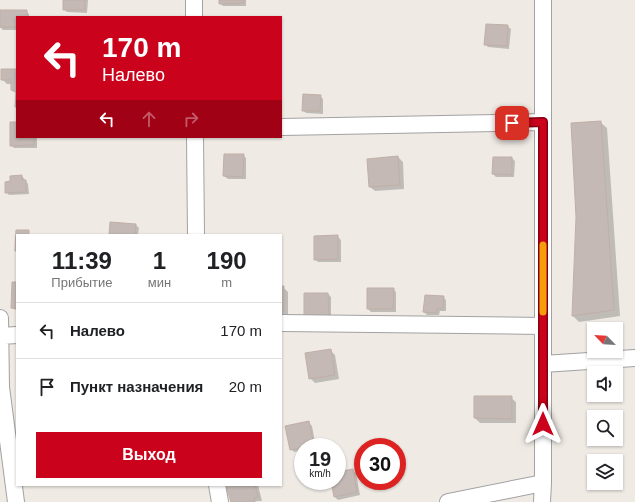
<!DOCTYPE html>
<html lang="ru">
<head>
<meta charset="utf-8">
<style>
  :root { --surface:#fff; --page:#f2f2f2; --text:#202124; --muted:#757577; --line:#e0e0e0; --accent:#ca021b }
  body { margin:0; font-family:Arial,sans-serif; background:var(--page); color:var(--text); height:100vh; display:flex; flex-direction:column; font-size:15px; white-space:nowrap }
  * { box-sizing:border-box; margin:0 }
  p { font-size:13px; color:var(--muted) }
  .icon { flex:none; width:22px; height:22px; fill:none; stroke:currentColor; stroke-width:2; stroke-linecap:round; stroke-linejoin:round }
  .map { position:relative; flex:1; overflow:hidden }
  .details { position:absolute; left:16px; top:234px; width:266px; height:252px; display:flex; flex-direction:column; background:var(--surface); border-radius:0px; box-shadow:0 1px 3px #0004 }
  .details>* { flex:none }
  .top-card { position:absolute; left:16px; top:16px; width:266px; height:122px; border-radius:0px; box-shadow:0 1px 3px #0004; background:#ca021b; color:#fff; overflow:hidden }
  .needle { width:26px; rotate:295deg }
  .tools { position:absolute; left:587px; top:322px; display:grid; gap:8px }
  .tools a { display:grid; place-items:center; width:36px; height:36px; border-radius:0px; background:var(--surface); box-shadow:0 1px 3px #0004; font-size:20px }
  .speed { position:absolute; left:294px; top:438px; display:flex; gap:8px; font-size:20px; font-weight:700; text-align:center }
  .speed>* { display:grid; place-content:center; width:52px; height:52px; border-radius:50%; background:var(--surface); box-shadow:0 1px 3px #0004; line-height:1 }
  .speed small { font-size:10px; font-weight:400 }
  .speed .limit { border:6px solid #d22; background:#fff; color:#111 }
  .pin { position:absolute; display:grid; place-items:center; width:34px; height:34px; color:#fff; margin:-17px; border-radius:8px; box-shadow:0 2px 6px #0006 }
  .me { position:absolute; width:44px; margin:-22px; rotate:0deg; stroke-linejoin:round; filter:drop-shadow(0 0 3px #0008) }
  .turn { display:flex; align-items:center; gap:14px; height:84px; padding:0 20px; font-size:18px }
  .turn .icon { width:52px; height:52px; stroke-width:2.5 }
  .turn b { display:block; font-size:28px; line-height:34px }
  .lanes { display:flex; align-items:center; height:38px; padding:0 20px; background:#0003; justify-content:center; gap:20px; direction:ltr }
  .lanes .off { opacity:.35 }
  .eta { display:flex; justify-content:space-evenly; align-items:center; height:68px; text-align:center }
  .eta b { font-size:24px; font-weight:600; line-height:28px }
  .button { display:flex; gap:8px; margin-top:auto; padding:8px 20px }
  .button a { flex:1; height:46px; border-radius:0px; background:var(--accent); color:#fff; font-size:16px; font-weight:600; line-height:46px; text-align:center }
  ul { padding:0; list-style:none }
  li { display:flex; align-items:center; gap:12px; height:56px; padding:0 20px; border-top:1px solid var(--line) }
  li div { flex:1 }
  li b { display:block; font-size:15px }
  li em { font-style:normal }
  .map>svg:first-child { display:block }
</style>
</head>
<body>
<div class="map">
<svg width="635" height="502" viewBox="0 0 635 502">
  <rect width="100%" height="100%" fill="#efeae4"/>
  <!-- shadow -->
  <path fill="#0003" d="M64,0H88L87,13L67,12L64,9Z
    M220,0H246V6H223L220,3Z
    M26,11L29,14V17H17V30H3L0,27Z
    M507,26L511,29L509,49L488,47L485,44Z
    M17,70V108V94L12,89V84H7L2,79Z
    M320,96L323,99V114L306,113L303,110Z
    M600,122L607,128L620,316L579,322L573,316Z
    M17,123V137H37V148H14L11,145Z
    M243,155L246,158V179H228L224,176Z
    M398,157L403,162L404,189L375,191L370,187Z
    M512,158L515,161L514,177H496L493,174Z
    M22,176L28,184L29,194L9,195L6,192L11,182Z
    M136,225L139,228L138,235H110Z
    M338,237L341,240V262H318L315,259Z
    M281,287H283L288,292V316H281Z
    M393,289L396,292V312H371L368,309Z
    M305,294H328L331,297V320Z
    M443,297L446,300V311H440L439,315H427L424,312Z
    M330,350L335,355L339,379L315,383L310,378Z
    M511,398L516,402V423H480L475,418Z
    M309,423L312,426L316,447H303V450L294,452L291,449Z
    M353,470L356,473L360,495L338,500L335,497L332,481H337V473Z
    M227,485H258L262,501L232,502Z"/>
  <!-- building -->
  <path fill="#c4b9b4" stroke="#c1afa7" d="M63,0H85V10H63Z
    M219,0H244V3L219,4Z
    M0,10H27V17H17V27H0Z
    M486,24L508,25L507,46L484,45Z
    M1,69H17V107H15L16,92L11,90V80H1Z
    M303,94L321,95L320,111H302Z
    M601,121L614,310L572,316L576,217L571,123Z
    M10,122H17V137H34V145L10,146Z
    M224,154H244L243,177L223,176Z
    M398,156L400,185L369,187L367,159Z
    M493,157H512V175L492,174Z
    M22,175V180H26V192L5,193V182L10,181V176Z
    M110,222L136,224L135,235H109Z
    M16,230H29V235H17V251H15Z
    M338,235V259L314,260V236Z
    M12,282H17V311L16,309L11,308Z
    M281,286H284V311H281Z
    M367,288H394L393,309H367Z
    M304,293H328L329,317H304Z
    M425,295L444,296L443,309L437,308V313L423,312Z
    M331,349L335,375L309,379L305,353Z
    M474,396H512V419L474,418Z
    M309,421L314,445L290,450L285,426Z
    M353,469L357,492L334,497L331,481H337V472Z
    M226,485H255L258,497L254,498L255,502H231Z"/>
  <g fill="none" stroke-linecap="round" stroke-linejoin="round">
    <!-- minor casing -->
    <g stroke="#a2a2a2" stroke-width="18">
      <path id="minor" d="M194,0V17
        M281,127L543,122
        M195,137L196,235
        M0,318L1,387L16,502
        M281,323L543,326
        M0,336L17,335
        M543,364L635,358
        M217,485L220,502
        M448,502L543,483
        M542,502L543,483V0"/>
    </g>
    <!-- minor -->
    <use href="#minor" stroke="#fff" stroke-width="16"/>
  </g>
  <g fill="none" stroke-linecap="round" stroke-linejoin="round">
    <!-- route casing -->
    <g stroke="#830112" stroke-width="10">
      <path id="route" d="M512,123L543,122V424"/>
    </g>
    <!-- route -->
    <use href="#route" stroke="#ca021b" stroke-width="7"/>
    <!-- slow -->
    <path stroke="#f59e0b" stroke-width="7" d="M543,245V312"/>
  </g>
</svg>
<div class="tools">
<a><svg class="needle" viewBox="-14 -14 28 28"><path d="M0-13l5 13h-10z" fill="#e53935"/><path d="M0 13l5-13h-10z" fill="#757577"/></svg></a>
<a><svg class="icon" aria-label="sound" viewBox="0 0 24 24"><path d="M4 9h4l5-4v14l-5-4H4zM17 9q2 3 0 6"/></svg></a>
<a><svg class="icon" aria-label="search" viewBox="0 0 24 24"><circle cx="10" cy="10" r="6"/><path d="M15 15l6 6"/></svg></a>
<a><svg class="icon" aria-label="layers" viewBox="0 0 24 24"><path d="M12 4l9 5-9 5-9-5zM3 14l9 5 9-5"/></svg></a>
</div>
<div class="speed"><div>19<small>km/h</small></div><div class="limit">30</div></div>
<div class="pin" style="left:512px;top:123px;background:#d93025"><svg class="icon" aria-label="arrive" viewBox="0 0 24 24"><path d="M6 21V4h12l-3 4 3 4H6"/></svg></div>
<svg class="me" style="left:543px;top:424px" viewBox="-20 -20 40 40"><path d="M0-17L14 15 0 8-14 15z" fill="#ca021b" stroke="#fff" stroke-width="4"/></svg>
<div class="top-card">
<div class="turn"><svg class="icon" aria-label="left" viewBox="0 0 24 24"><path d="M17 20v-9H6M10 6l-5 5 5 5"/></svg><div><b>170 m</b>Налево</div></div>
<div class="lanes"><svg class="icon" aria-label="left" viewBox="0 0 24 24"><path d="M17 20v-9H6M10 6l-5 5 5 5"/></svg><svg class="icon off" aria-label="ahead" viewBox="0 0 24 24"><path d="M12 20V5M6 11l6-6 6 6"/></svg><svg class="icon off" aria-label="right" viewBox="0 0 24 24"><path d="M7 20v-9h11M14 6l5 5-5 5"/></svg></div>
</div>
<section class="details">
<div class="eta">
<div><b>11:39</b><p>Прибытие</p></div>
<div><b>1</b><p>мин</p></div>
<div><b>190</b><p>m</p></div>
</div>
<ul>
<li><svg class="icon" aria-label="left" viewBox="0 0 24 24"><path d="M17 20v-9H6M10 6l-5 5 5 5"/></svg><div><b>Налево</b></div><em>170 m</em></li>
<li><svg class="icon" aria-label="arrive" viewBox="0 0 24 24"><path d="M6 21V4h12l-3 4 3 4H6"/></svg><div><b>Пункт назначения</b></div><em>20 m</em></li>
</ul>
<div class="button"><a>Выход</a></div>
</section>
</div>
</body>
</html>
